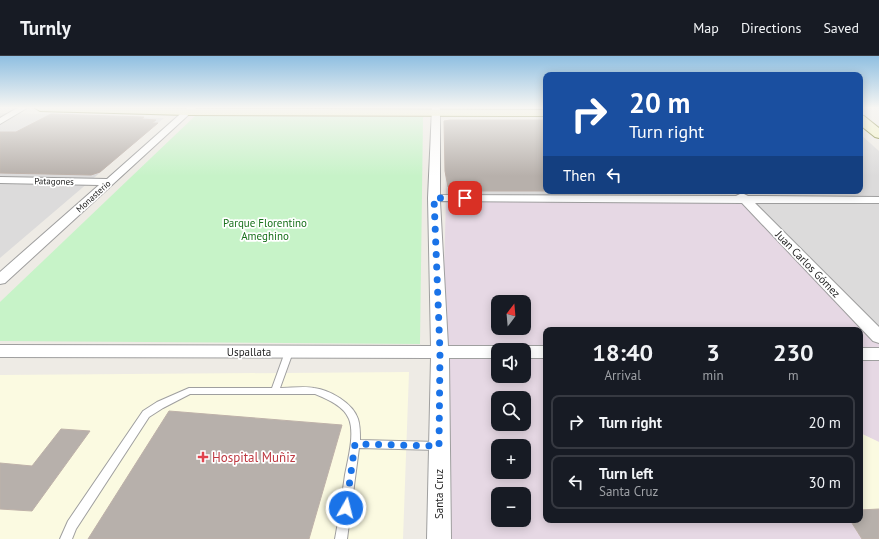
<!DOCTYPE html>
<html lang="en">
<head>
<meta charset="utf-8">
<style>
  :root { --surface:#171b24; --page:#242831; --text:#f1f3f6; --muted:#9ea1a6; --line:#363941 }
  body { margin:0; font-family:"PT Sans",sans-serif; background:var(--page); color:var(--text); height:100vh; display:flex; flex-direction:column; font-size:15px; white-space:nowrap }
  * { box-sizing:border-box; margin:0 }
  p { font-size:13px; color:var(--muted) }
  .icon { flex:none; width:22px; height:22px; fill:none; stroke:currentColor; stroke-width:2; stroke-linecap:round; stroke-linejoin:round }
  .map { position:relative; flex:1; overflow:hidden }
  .sheet { position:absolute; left:543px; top:271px; width:320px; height:196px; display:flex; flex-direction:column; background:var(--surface); border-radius:8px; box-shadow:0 2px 10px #0003 }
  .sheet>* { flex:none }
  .banner { position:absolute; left:543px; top:16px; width:320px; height:122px; border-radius:8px; box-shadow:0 2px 10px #0003; background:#1a4fa0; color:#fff; overflow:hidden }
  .needle { width:26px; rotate:16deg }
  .fabs { position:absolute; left:491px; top:239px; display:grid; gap:8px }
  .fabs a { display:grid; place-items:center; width:40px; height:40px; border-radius:8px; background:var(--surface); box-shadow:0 2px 10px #0003; font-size:20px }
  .pin { position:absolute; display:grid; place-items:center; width:34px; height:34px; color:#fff; margin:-17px; border-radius:8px; box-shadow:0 2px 6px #0006 }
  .me { position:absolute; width:44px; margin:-22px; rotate:8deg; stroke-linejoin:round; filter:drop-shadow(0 0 3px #0008) }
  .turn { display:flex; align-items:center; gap:14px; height:84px; padding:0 20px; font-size:18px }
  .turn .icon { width:52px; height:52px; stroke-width:2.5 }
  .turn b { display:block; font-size:28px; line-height:34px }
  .then { display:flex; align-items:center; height:38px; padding:0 20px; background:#0003; gap:8px; font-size:15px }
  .eta { display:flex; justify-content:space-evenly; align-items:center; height:68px; text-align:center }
  .eta b { font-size:24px; font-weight:600; line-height:28px }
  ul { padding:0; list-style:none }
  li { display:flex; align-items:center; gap:12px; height:54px; margin:0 8px 6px; padding:0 12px; border:2px solid var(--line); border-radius:8px }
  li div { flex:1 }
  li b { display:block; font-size:15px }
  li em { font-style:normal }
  header { display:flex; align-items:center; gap:24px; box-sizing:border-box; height:56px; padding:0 20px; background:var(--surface); border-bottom:1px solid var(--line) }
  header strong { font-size:19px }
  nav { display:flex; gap:22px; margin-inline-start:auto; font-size:14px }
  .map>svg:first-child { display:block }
</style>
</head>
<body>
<header>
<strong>Turnly</strong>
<nav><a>Map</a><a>Directions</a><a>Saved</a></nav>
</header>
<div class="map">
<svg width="879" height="483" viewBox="0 0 879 483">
  <rect width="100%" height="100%" fill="#eeebe5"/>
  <!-- residential -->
  <path fill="#dcdbdb" d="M0,57L45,58L164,62L0,202Z
    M444,64H546V135H860V78L879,95V286L742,145L446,143Z"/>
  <!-- industrial -->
  <path fill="#e6d8e4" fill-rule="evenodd" d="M446,143L742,145L879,286V386L860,377V274H546V464H850L862,483H437ZM498,246H524V272H498ZM498,294H524V320H498ZM498,342H524V368H498ZM498,390H524V416H498ZM498,438H524V464H498Z"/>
  <!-- education -->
  <path fill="#fbfae1" d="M409,316L403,483H0V319Z
    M860,377L879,386V483H862L850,464H860Z"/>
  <!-- park -->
  <path fill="#c7f3c8" d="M195,60L423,61L420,288L0,285V246Z"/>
  <!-- building -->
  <path fill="#b7b0ab" stroke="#beb1a9" d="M51,58L144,61L142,63L156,64L152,67H158L100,116L91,119L0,117V76H16Z
    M450,64H546V135H456L448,131L445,115L444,65Z
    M169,355L342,369L309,483H88Z
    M61,373L90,375L32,455L0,453V407L32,410Z
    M879,453V483H862L850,464H860V454Z"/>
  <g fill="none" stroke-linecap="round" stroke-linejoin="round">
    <!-- service casing -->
    <g stroke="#9f9f9f" stroke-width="2">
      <path id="service" d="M289,293L292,294L293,296L280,332C291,332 304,330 314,332C330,334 353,347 358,363C360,369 360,377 360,384L438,386L441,387L443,390L441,393L438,394L359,392L347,483H335C339,462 342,440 345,419C348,403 355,378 349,363C344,350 327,343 315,338H190L163,352L149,361L76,473L72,483H60L68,465L143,355L157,346L189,332H272L285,296L286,294Z"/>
    </g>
    <!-- minor casing -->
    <g stroke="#9f9f9f" stroke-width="2">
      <path id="minor" d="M17,52H27L0,68V62Z
        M187,52H196L5,227L0,228V216L99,129L0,127V121L107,123Z
        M432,52H440V139L736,140L742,137L748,140L879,141V147H755L879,271V287L873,285L742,147L440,145L448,290H498L504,292L505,294H498V302H449L451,483H427L431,302L0,301V289L431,290L428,142Z
        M524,290H546V302H524V294H517L518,292Z
        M860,292H879V304H860Z"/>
    </g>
    <!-- secondary casing -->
    <g stroke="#636911" stroke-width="2">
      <path id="secondary" d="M35,52L546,54V60L188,59L40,55Z
        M860,59L864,60L879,72V82L875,81L860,69Z"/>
    </g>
    <!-- service -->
    <use href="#service" fill="#fff" fill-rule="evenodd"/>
    <!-- minor -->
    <use href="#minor" fill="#fff" fill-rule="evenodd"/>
    <!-- secondary -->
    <use href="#secondary" fill="#f2f2bf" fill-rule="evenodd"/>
  </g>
  <!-- sky -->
  <linearGradient id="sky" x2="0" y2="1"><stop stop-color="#8fbfe1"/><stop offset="0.43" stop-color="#f7f6f3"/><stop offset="1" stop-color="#f7f6f3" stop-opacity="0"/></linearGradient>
  <rect width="879" height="120" fill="url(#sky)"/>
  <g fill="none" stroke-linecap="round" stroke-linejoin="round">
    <!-- route -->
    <path stroke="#1a73e8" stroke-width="7" stroke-dasharray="0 12.6" d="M346,452L355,388L439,390L440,296L434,142H465"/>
  </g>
  <!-- markers -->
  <path fill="#e0444e" stroke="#fff" stroke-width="1.5" d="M201 395h4v4h4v4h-4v4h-4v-4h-4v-4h4z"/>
  <g text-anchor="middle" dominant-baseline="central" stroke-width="3.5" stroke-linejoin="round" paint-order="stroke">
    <!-- far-street labels -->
    <g font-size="9" fill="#1e1e1e" stroke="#fff">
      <text transform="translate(54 125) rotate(1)">Patagones</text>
      <text transform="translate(93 140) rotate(-42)">Monasterio</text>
    </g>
    <!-- park labels -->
    <g font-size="11" fill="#18701b" stroke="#fff">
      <text x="265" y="167">Parque Florentino<tspan x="265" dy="13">Ameghino</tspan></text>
    </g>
    <!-- street labels -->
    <g font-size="11" fill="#1e1e1e" stroke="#fff">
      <text transform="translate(808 208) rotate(46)">Juan Carlos Gómez</text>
      <text x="249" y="296">Uspallata</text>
      <text transform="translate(439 438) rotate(-90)">Santa Cruz</text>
    </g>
    <!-- near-health labels -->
    <g font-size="13" fill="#be3a42" stroke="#fff" text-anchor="start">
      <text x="212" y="401">Hospital Muñiz</text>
    </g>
  </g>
</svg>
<div class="fabs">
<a><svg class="needle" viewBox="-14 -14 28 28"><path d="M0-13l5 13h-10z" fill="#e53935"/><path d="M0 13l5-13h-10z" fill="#9ea1a6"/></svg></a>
<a><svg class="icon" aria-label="sound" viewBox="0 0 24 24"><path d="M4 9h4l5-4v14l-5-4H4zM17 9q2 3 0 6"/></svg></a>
<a><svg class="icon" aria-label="search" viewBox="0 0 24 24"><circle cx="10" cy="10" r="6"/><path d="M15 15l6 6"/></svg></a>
<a>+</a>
<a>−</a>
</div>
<div class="pin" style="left:465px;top:142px;background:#d93025"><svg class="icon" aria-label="arrive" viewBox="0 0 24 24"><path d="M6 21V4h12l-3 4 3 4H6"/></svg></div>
<svg class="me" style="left:346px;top:452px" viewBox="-20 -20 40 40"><circle r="17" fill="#1a73e8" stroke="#fff" stroke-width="3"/><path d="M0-11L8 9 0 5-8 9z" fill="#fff"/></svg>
<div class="banner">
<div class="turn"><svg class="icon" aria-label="right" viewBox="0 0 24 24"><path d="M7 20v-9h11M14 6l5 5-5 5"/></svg><div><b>20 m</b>Turn right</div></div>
<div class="then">Then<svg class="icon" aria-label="left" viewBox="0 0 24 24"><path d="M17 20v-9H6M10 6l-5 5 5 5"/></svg></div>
</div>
<section class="sheet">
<div class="eta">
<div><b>18:40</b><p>Arrival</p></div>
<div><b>3</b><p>min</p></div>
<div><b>230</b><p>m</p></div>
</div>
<ul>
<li><svg class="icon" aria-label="right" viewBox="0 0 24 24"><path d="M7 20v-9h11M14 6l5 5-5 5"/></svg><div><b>Turn right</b></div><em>20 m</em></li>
<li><svg class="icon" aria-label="left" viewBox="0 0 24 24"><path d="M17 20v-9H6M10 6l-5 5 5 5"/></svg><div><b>Turn left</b><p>Santa Cruz</p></div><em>30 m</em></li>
</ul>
</section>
</div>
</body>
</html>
